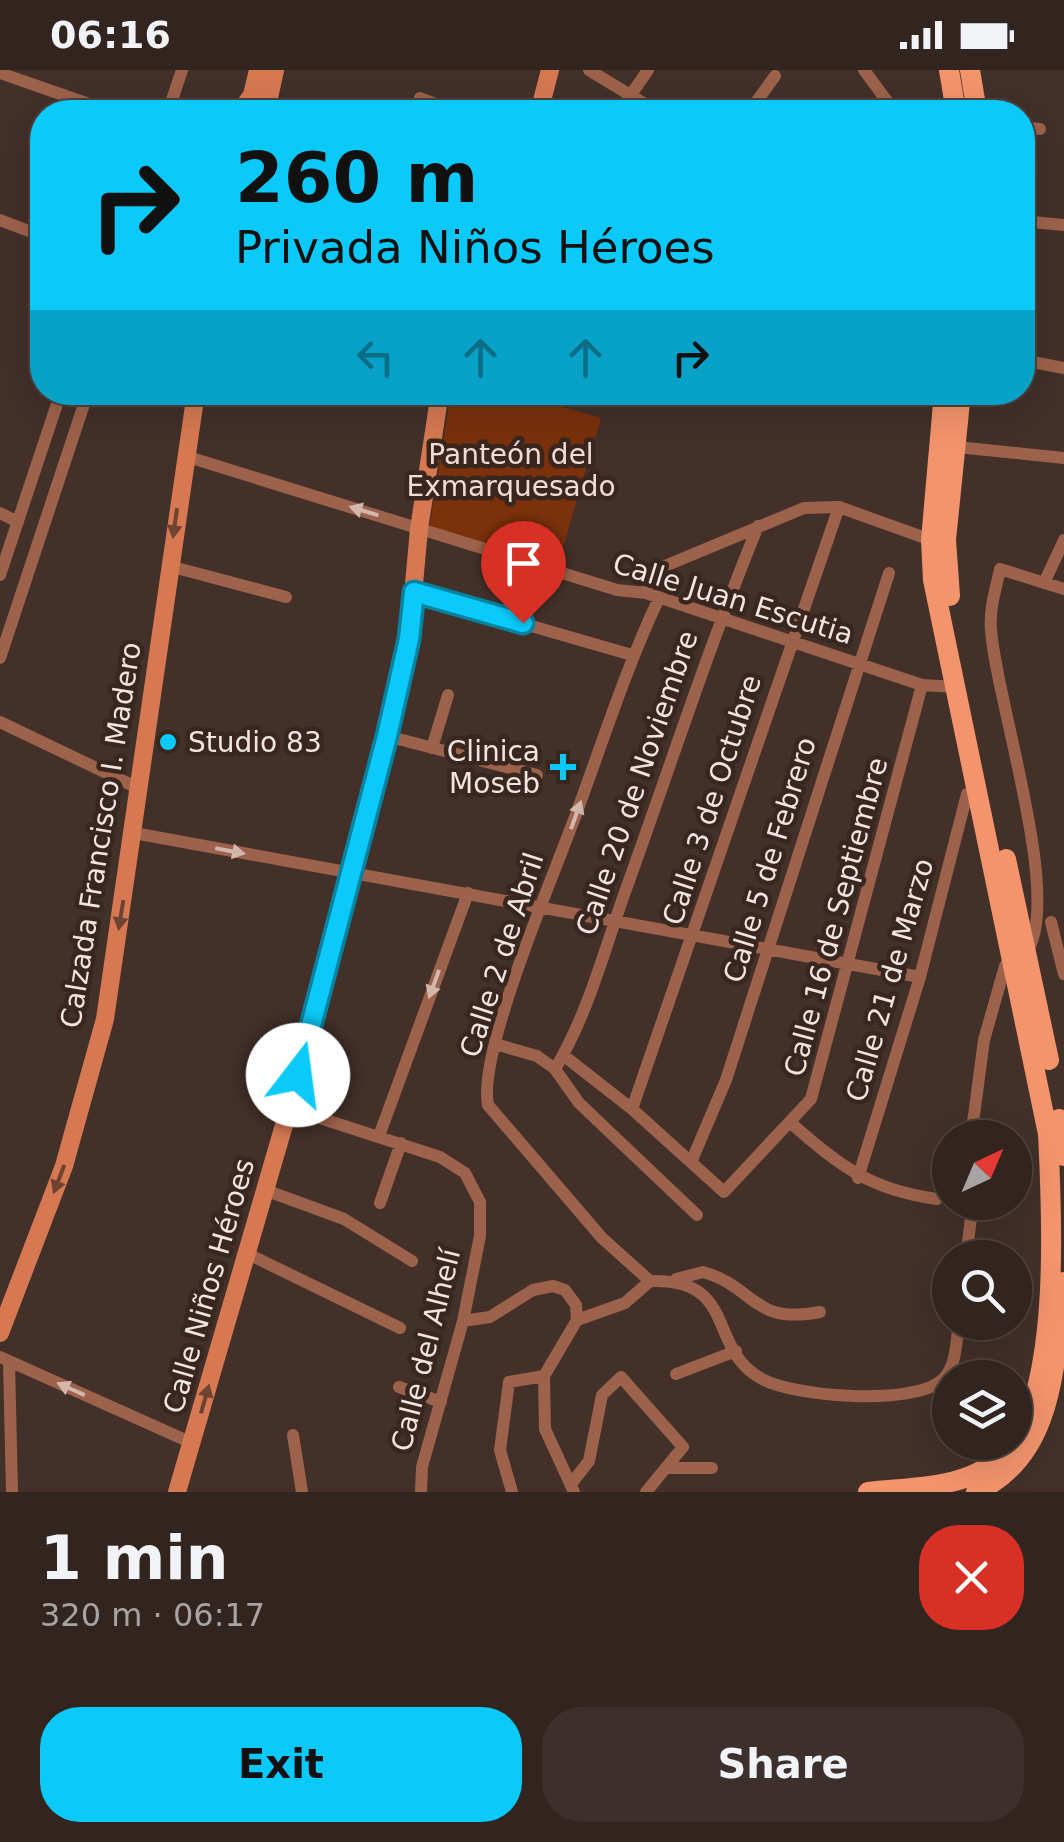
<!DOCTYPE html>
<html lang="en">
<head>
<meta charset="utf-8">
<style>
  :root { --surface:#32241f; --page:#3d302c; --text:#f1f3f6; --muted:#a8a4a4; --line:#4d413d; --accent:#0bcafa }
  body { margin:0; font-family:"DejaVu Sans",sans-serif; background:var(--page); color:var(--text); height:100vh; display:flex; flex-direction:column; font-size:38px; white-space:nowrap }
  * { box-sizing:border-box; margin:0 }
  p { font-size:32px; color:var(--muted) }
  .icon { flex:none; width:55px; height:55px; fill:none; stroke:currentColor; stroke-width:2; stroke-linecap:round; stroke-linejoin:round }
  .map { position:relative; height:1422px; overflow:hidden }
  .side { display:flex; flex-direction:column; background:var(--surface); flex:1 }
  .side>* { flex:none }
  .hud { position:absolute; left:30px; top:30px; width:1005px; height:305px; border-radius:40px; box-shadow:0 10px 40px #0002,0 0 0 2px var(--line); background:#0bcafa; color:#111; overflow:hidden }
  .needle { width:65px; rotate:44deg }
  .controls { position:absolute; left:932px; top:1050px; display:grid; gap:20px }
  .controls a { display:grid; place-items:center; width:100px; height:100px; border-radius:50%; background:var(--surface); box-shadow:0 10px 40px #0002,0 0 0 2px var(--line); font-size:50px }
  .pin { position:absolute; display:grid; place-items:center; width:85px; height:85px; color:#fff; margin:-102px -42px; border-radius:50% 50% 50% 0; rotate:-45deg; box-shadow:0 0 10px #0007 }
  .pin .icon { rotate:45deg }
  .me { position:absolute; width:110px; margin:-55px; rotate:15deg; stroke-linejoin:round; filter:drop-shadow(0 0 8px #0008) }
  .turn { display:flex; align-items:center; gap:35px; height:210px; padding:0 40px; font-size:45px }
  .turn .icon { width:130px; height:130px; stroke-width:2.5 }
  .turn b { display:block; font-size:70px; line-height:85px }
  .lanes { display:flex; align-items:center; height:95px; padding:0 40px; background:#0003; justify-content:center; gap:50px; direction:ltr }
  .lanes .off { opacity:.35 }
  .round { display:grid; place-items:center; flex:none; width:105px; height:105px; border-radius:40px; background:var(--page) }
  .overview { display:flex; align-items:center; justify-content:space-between; height:170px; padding:0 40px }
  h1 { font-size:60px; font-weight:700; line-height:75px }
  .primary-button { display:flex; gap:20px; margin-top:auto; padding:20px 40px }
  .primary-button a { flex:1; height:115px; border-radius:40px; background:var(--accent); color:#111; font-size:40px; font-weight:700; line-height:115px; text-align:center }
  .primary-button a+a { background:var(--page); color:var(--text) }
  .status { display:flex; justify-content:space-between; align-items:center; height:70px; padding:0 50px; background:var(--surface); direction:ltr }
  .status svg { height:28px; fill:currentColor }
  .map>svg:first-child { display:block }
</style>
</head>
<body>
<div class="status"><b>06:16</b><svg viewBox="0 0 49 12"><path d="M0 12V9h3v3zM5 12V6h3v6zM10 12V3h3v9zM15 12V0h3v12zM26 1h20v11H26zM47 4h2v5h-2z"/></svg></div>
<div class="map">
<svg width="1064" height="1422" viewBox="0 0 1064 1422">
  <rect width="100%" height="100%" fill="#423029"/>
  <!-- green -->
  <path fill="#7a310c" d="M451,323H514L601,348L557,498L429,460Z"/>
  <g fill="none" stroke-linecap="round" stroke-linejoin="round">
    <!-- minor -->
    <path stroke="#9d624b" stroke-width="12" d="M589,0L658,42
      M864,0L895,42
      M0,3L112,42
      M420,28L457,42
      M168,42L182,0
      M619,42L648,0
      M749,42L775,6
      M1022,57L1040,59
      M0,150L42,166
      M1022,151L1064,155
      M1022,290L1064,298
      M957,377L1064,388
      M185,386L617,520L646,523L922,615
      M0,443L18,452
      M169,496L286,527
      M0,505L61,322
      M1044,513L1064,470
      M414,522L632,585
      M646,523L653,501L804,438L839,437L931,470
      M0,588L88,322
      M0,652L138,718
      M387,666L537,705
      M432,678L448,625
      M134,763L920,907
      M1051,852L1064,904
      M1026,883C1064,831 996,631 991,560C989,540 996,518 1000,499L1064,519
      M495,974L537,986L555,999C588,944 604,881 625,822C669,700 709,576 758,456
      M563,985L632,1039L724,1122L811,1029L922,615L955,617
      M555,999L579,1033L697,1145
      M289,1038L440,1087L465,1103L480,1132V1166L463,1251L422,1397L421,1422
      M632,1039L839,437
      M792,1054C841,1097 871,1120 937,1129
      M379,1066L468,823
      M971,1068L984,970L1005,896L1013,886
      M692,1090L726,1010L889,503
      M858,1108L920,907L967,724
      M265,1120L344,1149L412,1191
      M380,1133L401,1073
      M246,1183L400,1258
      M966,1188L973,1132
      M676,1209L703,1202C756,1217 752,1255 820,1242
      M650,1211L602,1168L488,1035C477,981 558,796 579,736C605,665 627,596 659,528
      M650,1211C739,1208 706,1279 762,1309C795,1327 913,1336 942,1310C957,1297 956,1271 959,1252
      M577,1250L625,1233L650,1211
      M463,1251L490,1247L533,1220L553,1216L565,1220L576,1235L577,1250L544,1306L545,1359L574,1422
      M0,1287L192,1373
      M9,1292L12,1422
      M676,1304L736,1281
      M399,1317L441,1332
      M293,1365L302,1422
      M667,1398H712
      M571,1414L589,1391L602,1325L621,1307L683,1377L646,1422
      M512,1422L500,1380L509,1312L544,1306"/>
    <!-- secondary -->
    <path stroke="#d67953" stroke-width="18" d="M240,42L252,25L258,0
      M266,42L275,0
      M539,42L550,0
      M0,1263L64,1096L105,949L196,322
      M177,1422L289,1038L387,666L409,569L419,459L440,322"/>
    <!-- primary -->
    <path stroke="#f3946d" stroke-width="20" d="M949,0L956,42
      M970,0L977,42
      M243,38L257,42
      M944,322L931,470L933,510L1048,1064C1052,1143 1060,1305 1015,1371
      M950,526L946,470L961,322
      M1006,789L1049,990
      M1059,1049L1064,1086
      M868,1422C919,1416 981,1420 1014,1372
      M976,1422C1057,1385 1054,1288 1064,1212"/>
  </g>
  <!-- one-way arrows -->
  <defs><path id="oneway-solid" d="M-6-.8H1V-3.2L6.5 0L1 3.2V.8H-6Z" transform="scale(2.5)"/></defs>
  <g fill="#d4b7ac">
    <use href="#oneway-solid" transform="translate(364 441) rotate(-163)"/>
    <use href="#oneway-solid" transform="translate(576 745) rotate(-70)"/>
    <use href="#oneway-solid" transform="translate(230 781) rotate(11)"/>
    <use href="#oneway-solid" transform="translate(434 914) rotate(110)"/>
    <use href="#oneway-solid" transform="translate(71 1319) rotate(-156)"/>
  </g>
  <g fill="#6f4331">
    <use href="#oneway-solid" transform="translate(175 453) rotate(98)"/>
    <use href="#oneway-solid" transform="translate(121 845) rotate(99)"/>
    <use href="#oneway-solid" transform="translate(59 1109) rotate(111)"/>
    <use href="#oneway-solid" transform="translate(205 1329) rotate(-74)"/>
  </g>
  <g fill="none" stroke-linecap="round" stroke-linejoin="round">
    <!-- route casing -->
    <g stroke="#0783a2" stroke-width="25">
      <path id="route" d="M298,1005L387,666L409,569L414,522L523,553"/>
    </g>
    <!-- route -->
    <use href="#route" stroke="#0bcafa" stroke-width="18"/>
  </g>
  <!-- markers -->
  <g fill="#0bcafa" stroke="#38261f" stroke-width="4">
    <circle cx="168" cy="672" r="10"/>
    <path d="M558 682h10v10h10v10h-10v10h-10v-10h-10v-10h10z"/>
  </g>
  <g text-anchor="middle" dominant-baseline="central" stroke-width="9" stroke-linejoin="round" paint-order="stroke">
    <!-- park labels -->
    <g font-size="28" fill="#f4dbd1" stroke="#38261f">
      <text x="511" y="384">Panteón del<tspan x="511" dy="32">Exmarquesado</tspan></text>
    </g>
    <!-- street labels -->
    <g font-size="28" fill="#f1e5e1" stroke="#38261f">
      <text transform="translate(733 529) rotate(17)">Calle Juan Escutia</text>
      <text transform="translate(637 713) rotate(-71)">Calle 20 de Noviembre</text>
      <text transform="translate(712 730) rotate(-72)">Calle 3 de Octubre</text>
      <text transform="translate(101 765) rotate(-81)">Calzada Francisco I. Madero</text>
      <text transform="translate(770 790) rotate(-73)">Calle 5 de Febrero</text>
      <text transform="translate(836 847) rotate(-75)">Calle 16 de Septiembre</text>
      <text transform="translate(502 885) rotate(-72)">Calle 2 de Abril</text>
      <text transform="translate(890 910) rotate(-74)">Calle 21 de Marzo</text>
      <text transform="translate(209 1216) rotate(-74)">Calle Niños Héroes</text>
      <text transform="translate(426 1280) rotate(-76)">Calle del Alhelí</text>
    </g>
    <!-- poi labels -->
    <g font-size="28" fill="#f1e5e1" stroke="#38261f" text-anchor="start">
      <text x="188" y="672">Studio 83</text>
      <text x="540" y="681" text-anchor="end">Clinica<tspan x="540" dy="32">Moseb</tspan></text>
    </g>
  </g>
</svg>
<div class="controls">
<a><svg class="needle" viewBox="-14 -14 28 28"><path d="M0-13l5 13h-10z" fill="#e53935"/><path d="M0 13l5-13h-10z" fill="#a8a4a4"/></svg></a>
<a><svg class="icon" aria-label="search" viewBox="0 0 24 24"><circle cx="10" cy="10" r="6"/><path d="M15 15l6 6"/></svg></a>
<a><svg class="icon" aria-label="layers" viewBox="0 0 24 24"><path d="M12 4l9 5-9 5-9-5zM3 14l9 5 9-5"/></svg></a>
</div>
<div class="pin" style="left:523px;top:553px;background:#d93025"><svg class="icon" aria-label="arrive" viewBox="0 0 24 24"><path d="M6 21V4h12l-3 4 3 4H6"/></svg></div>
<svg class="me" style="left:298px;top:1005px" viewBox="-20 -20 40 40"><circle r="19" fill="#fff"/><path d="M0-13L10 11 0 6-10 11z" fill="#0bcafa"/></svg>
<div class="hud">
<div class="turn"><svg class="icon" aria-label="right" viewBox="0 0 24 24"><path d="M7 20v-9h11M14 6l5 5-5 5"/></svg><div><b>260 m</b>Privada Niños Héroes</div></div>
<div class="lanes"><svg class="icon off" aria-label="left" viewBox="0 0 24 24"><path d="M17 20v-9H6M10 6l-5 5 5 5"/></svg><svg class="icon off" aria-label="ahead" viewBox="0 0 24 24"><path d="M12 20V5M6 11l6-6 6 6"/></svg><svg class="icon off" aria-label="ahead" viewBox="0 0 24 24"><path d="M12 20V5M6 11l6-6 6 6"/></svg><svg class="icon" aria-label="right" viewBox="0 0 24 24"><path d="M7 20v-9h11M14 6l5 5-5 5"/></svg></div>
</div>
</div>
<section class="side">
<div class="overview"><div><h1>1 min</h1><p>320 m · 06:17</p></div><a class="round" style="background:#d93025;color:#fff"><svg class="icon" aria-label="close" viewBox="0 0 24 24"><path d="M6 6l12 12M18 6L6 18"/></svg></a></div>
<div class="primary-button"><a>Exit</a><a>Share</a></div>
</section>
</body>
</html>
